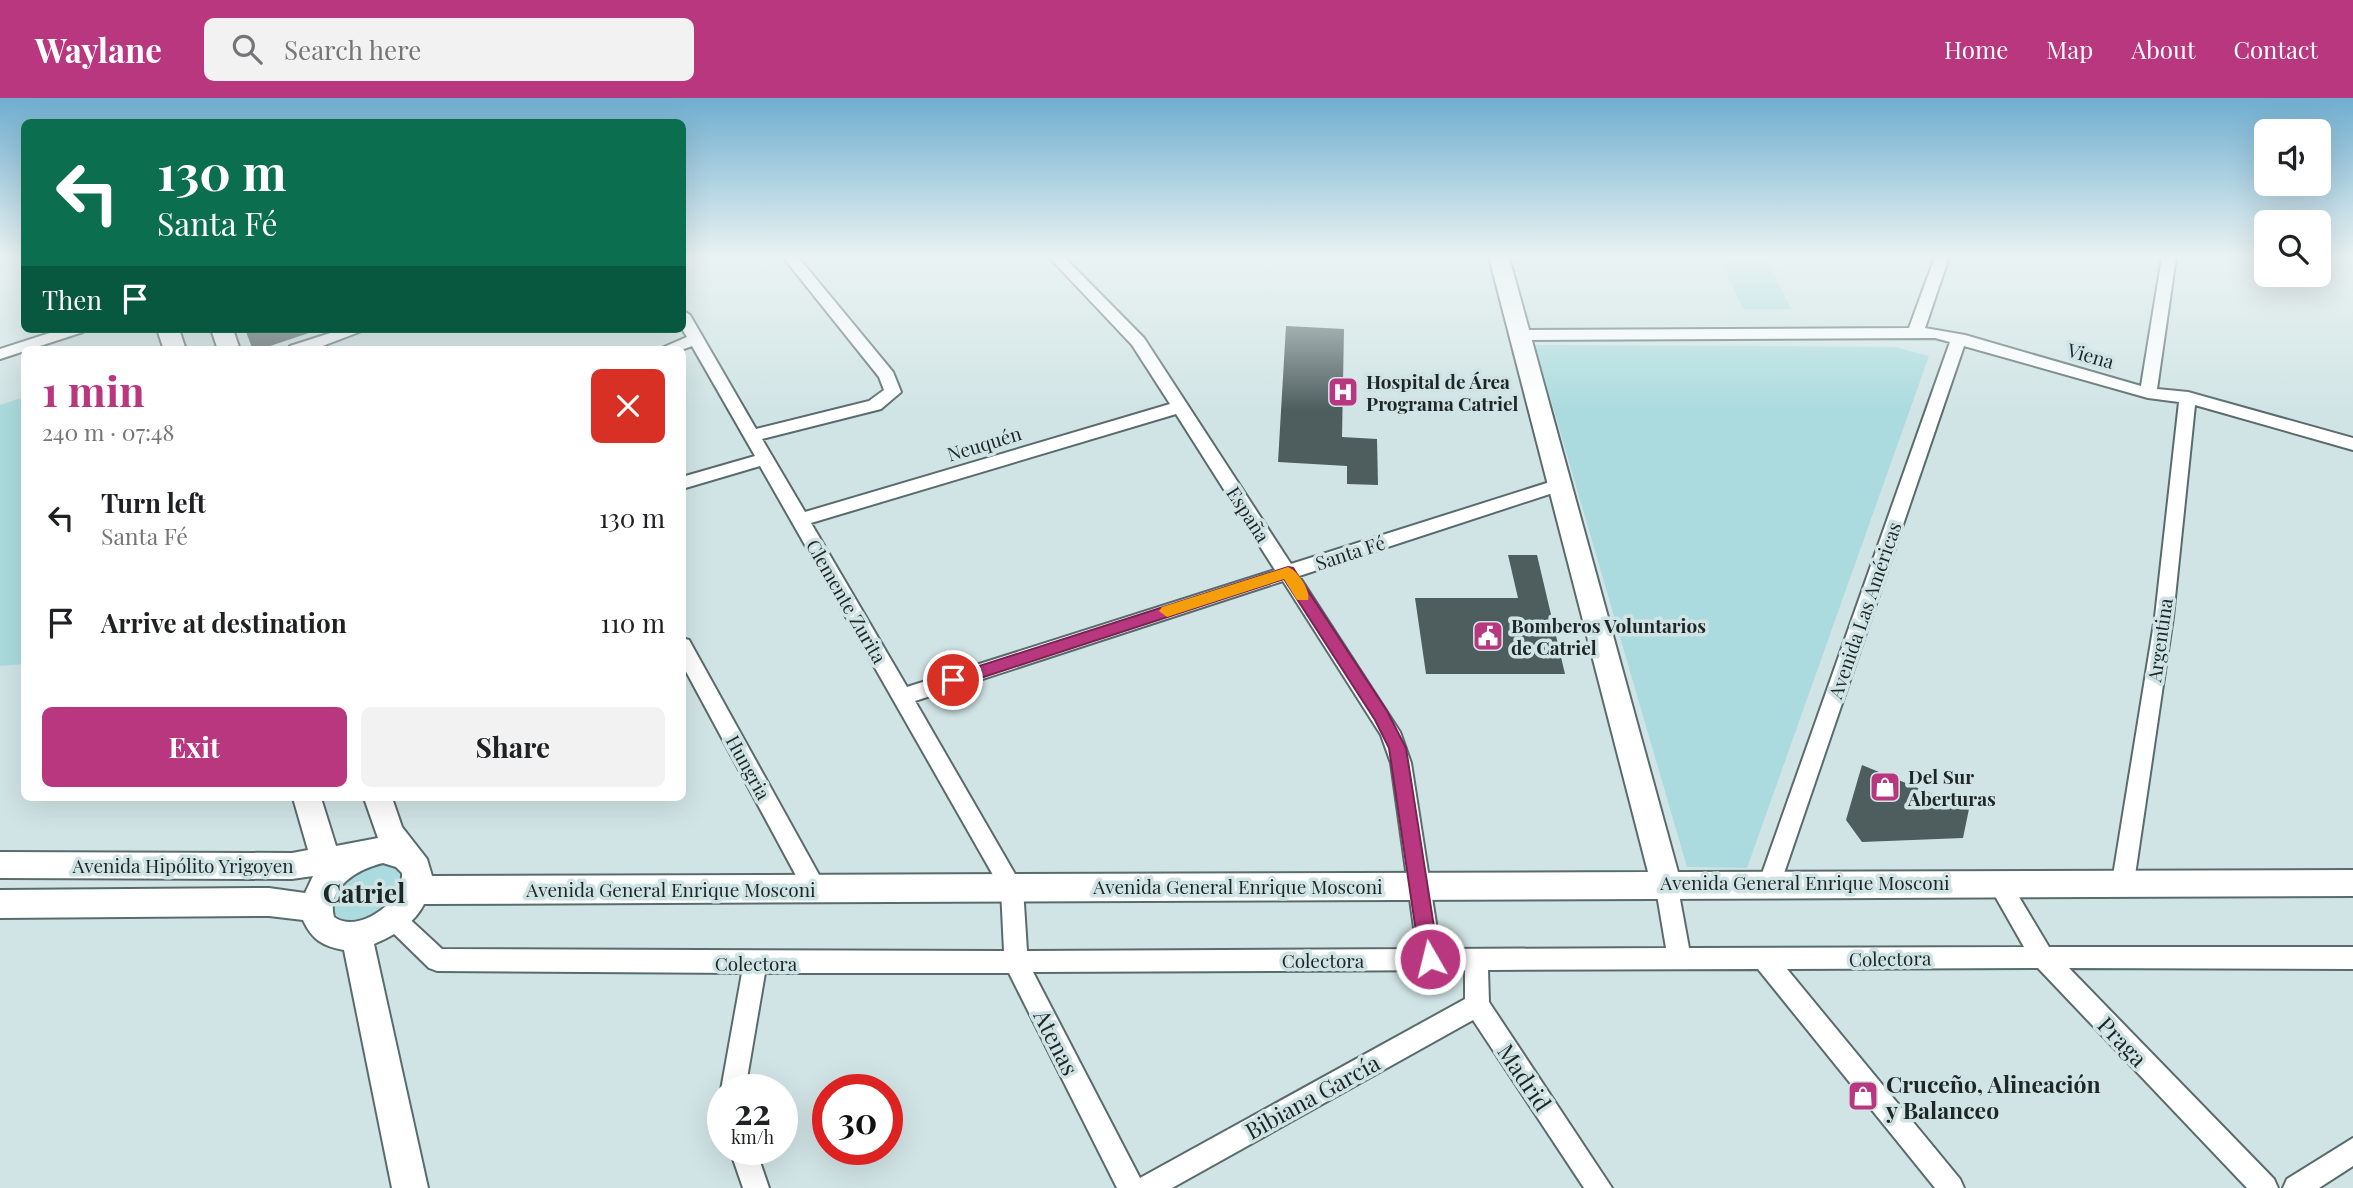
<!DOCTYPE html>
<html lang="en">
<head>
<meta charset="utf-8">
<style>
  :root { --surface:#fff; --page:#f2f2f2; --text:#202124; --muted:#757577; --accent:#b9377f }
  body { margin:0; font-family:"Playfair Display",serif; background:var(--page); color:var(--text); height:100vh; display:flex; flex-direction:column; font-size:26px; white-space:nowrap }
  * { box-sizing:border-box; margin:0 }
  p { font-size:23px; color:var(--muted) }
  .icon { flex:none; width:38px; height:38px; fill:none; stroke:currentColor; stroke-width:2; stroke-linecap:round; stroke-linejoin:round }
  .map { position:relative; flex:1; overflow:hidden }
  .side { position:absolute; left:21px; top:248px; width:665px; height:455px; display:flex; flex-direction:column; background:var(--surface); border-radius:10px; box-shadow:0 7px 28px #0002 }
  .side>* { flex:none }
  .banner { position:absolute; left:21px; top:21px; width:665px; height:214px; border-radius:10px; box-shadow:0 7px 28px #0002; background:#0b6e4f; color:#fff; overflow:hidden }
  .fabs { position:absolute; left:2254px; top:21px; display:grid; gap:14px }
  .fabs a { display:grid; place-items:center; width:77px; height:77px; border-radius:10px; background:var(--surface); box-shadow:0 7px 28px #0002; font-size:35px }
  .speed { position:absolute; left:707px; top:976px; display:flex; gap:14px; font-size:35px; font-weight:700; text-align:center }
  .speed>* { display:grid; place-content:center; width:91px; height:91px; border-radius:50%; background:var(--surface); box-shadow:0 7px 28px #0002; line-height:1 }
  .speed small { font-size:18px; font-weight:400 }
  .speed .limit { border:10px solid #d22; background:#fff; color:#111 }
  .pin { position:absolute; display:grid; place-items:center; width:60px; height:60px; color:#fff; margin:-30px; border:4px solid #fff; border-radius:50%; box-shadow:0 2px 7px #0007 }
  .me { position:absolute; width:77px; margin:-38px; rotate:352deg; stroke-linejoin:round; filter:drop-shadow(0 0 5px #0008) }
  .turn { display:flex; align-items:center; gap:24px; height:147px; padding:0 21px; font-size:32px }
  .turn .icon { width:91px; height:91px; stroke-width:2.5 }
  .turn b { display:block; font-size:49px; line-height:60px }
  .then { display:flex; align-items:center; height:66px; padding:0 21px; background:#0003; gap:14px; font-size:26px }
  .round { display:grid; place-items:center; flex:none; width:74px; height:74px; border-radius:10px; background:var(--page) }
  .head { display:flex; align-items:center; justify-content:space-between; height:119px; padding:0 21px }
  h1 { font-size:42px; font-weight:700; line-height:52px; color:var(--accent) }
  .button { display:flex; gap:14px; margin-top:auto; padding:14px 21px }
  .button a { flex:1; height:80px; border-radius:10px; background:var(--accent); color:#fff; font-size:28px; font-weight:700; line-height:80px; text-align:center }
  .button a+a { background:var(--page); color:var(--text) }
  ul { padding:0; list-style:none }
  li { display:flex; align-items:center; gap:21px; height:105px; padding:0 21px }
  li div { flex:1 }
  li b { display:block; font-size:26px }
  li em { font-style:normal }
  header { display:flex; align-items:center; gap:42px; box-sizing:border-box; height:98px; padding:0 35px; background:var(--accent); color:#fff }
  header strong { font-size:33px }
  nav { display:flex; gap:38px; margin-inline-start:auto; font-size:24px }
  .search { width:490px; height:63px; background:var(--page); display:flex; align-items:center; gap:18px; box-sizing:border-box; padding:0 24px; border-radius:10px; color:var(--muted); font-size:26px }
  .map>svg:first-child { display:block }
</style>
</head>
<body>
<header>
<strong>Waylane</strong>
<div class="search"><svg class="icon" aria-label="search" viewBox="0 0 24 24"><circle cx="10" cy="10" r="6"/><path d="M15 15l6 6"/></svg>Search here</div>
<nav><a>Home</a><a>Map</a><a>About</a><a>Contact</a></nav>
</header>
<div class="map">
<svg width="2353" height="1090" viewBox="0 0 2353 1090">
  <rect width="100%" height="100%" fill="#d1e4e5"/>
  <!-- green -->
  <path fill="#abdbde" d="M1719,159H1766L1791,211H1743Z
    M1535,247L1895,249L1929,258L1747,770L1687,769Z
    M24,299V566L0,568V307Z
    M383,764L399,772L402,789C386,808 355,845 332,812C336,776 352,774 383,764Z"/>
  <!-- building -->
  <path fill="#4e5e5f" d="M1286,228L1344,231L1342,339L1377,341L1378,387L1347,386V368L1278,364Z
    M245,231H311L312,234L264,250H252Z
    M1508,457H1537L1565,576H1426L1415,500H1518Z
    M1862,667L1969,711L1963,740L1862,744L1846,722Z"/>
  <g fill="none" stroke-linecap="round" stroke-linejoin="round">
    <!-- street casing -->
    <g stroke="#5a6b6c" stroke-width="4">
      <path id="street" d="M783,159H798L893,274L901,294L881,311L762,341L805,414L1170,306L1132,247L1049,159H1064L1144,240L1291,466L1553,383H1565L1568,387L1565,391L1299,478L1400,634L1411,665L1440,851L1666,850L1655,785L1658,778L1666,775L1674,778L1677,785L1689,850L2024,849L1987,784L1990,777L1998,774L2006,777L2049,849H2353V871L2069,870L2274,1081L2278,1090H2247L2038,870L1787,871L1960,1081L1964,1090H1935L1758,871L1488,872L1489,904L1612,1090H1584L1473,922L1172,1090H1117L1009,875H765L745,992H723V997L721,992L742,875L437,873L429,870L386,828L383,821L386,814L394,811L402,814L442,851L1004,853L1001,791L760,368L682,391V379L755,358L692,248L681,252H657L687,239L682,231V212L690,217L756,331L869,303L884,292L879,279ZM1176,316L1275,472L907,589L811,425ZM1283,483L1381,637L1391,665L1417,851L1027,853L1023,790L915,603ZM1465,872V901L1140,1080L1033,874Z
        M1935,159H1949L1925,230L1965,237L2141,288L2162,159H2176L2157,291L2188,294L2353,340V352L2195,307L2173,519L2134,784L2131,791L2123,794L2115,791L2112,784L2155,519L2179,304L2148,300L1964,248L1781,784L1778,791L1770,794L1762,791L1759,784L1950,244L1935,240L1520,242L1512,237L1520,232L1909,230Z
        M62,231H86L83,234L0,261V251Z
        M343,231H367L312,252H288L290,248Z
        M682,540L689,542L823,784L826,791L823,798L815,801L807,798L682,566Z
        M2353,1040V1068L2319,1090H2283L2287,1081Z
        M730,1052H756L769,1090H743Z"/>
    </g>
    <!-- secondary casing -->
    <g stroke="#5a6b6c" stroke-width="4">
      <path id="secondary" d="M1489,159H1509L1678,774L2353,772V798L424,806C414,826 395,837 374,846L428,1090H392L344,852C323,848 312,842 303,822L269,818L0,820V792L269,790L305,795L313,778L292,781L0,780V754L292,755L308,752L293,700H321L336,748L378,740L364,700H392L402,729L427,761L432,778L1648,774ZM383,765L396,769L402,775C404,803 359,837 334,819C326,789 358,771 383,765Z
        M157,231H179L186,252H164Z
        M211,231H233L240,252H218Z"/>
    </g>
    <!-- street -->
    <use href="#street" fill="#fff" fill-rule="evenodd"/>
    <!-- secondary -->
    <use href="#secondary" fill="#fff" fill-rule="evenodd"/>
  </g>
  <!-- sky -->
  <linearGradient id="sky" x2="0" y2="1"><stop stop-color="#6faecf"/><stop offset="0.51" stop-color="#eaf3f3"/><stop offset="1" stop-color="#eaf3f3" stop-opacity="0"/></linearGradient>
  <rect width="2353" height="312" fill="url(#sky)"/>
  <!-- route -->
  <path fill="#b9377f" stroke="#782453" stroke-width="2" d="M1288,469L1293,470L1387,613L1406,650L1439,861L1437,867L1430,870L1423,867L1420,861L1389,650L1375,622L1284,481L953,589L945,582L948,578Z"/>
  <!-- slow -->
  <path fill="#f59e0b" d="M1288,469C1297,472 1311,492 1308,502H1297L1284,481L1167,519L1159,513L1162,509Z"/>
  <!-- icons -->
  <defs>
    <g id="hospital-square" transform="scale(1.575)"><rect x="-9" y="-9" width="18" height="18" rx="4" fill="#b9377f" stroke="#d1e4e5"/><path d="M-5-5h3v3.5h4V-5h3V5h-3V1.5h-4V5h-3Z" fill="#fff"/></g>
    <g id="civic-square" transform="scale(1.575)"><rect x="-9" y="-9" width="18" height="18" rx="4" fill="#b9377f" stroke="#d1e4e5"/><path d="M-.6-6.5H3V-4.5H.6V-3L4-1V1h2V6H-6V1h2V-1L-.6-3ZM-1.2 2.5V6h2.4V2.5Z" fill="#fff"/></g>
    <g id="shop-square" transform="scale(1.575)"><rect x="-9" y="-9" width="18" height="18" rx="4" fill="#b9377f" stroke="#d1e4e5"/><path d="M-5-2.5h2.3a2.7 3.5 0 0 1 5.4 0H5L5.5 6h-11ZM-1.5-2.5h3a1.5 2.3 0 0 0-3 0Z" fill="#fff"/></g>
  </defs>
  <g fill-rule="evenodd">
    <use href="#hospital-square" x="1343" y="294"/>
    <use href="#civic-square" x="1488" y="538"/>
    <use href="#shop-square" x="1885" y="689"/>
    <use href="#shop-square" x="1863" y="998"/>
  </g>
  <g text-anchor="middle" dominant-baseline="central" stroke-width="7" stroke-linejoin="round" paint-order="stroke">
    <!-- street labels -->
    <g font-size="19" fill="#1e2626" stroke="#d1e4e5">
      <text transform="translate(2091 257) rotate(16)">Viena</text>
      <text transform="translate(984 345) rotate(-17)">Neuquén</text>
      <text transform="translate(1249 416) rotate(57)">España</text>
      <text transform="translate(1350 454) rotate(-18)">Santa Fé</text>
      <text transform="translate(847 503) rotate(60)">Clemente Zurita</text>
      <text transform="translate(1864 512) rotate(-71)">Avenida Las Américas</text>
      <text transform="translate(2159 542) rotate(-82)">Argentina</text>
      <text transform="translate(749 669) rotate(61)">Hungria</text>
      <text x="183" y="767">Avenida Hipólito Yrigoyen</text>
      <text x="1805" y="784">Avenida General Enrique Mosconi</text>
      <text x="1238" y="788">Avenida General Enrique Mosconi</text>
      <text x="671" y="791">Avenida General Enrique Mosconi</text>
      <text transform="translate(1890 860) rotate(-1)">Colectora</text>
      <text x="1323" y="862">Colectora</text>
      <text x="756" y="865">Colectora</text>
    </g>
    <!-- poi labels -->
    <g font-size="19" font-weight="bold" fill="#1e2626" stroke="#d1e4e5" text-anchor="start">
      <text x="1366" y="283">Hospital de Área<tspan x="1366" dy="22">Programa Catriel</tspan></text>
      <text x="1511" y="527">Bomberos Voluntarios<tspan x="1511" dy="22">de Catriel</tspan></text>
      <text x="1908" y="678">Del Sur<tspan x="1908" dy="22">Aberturas</tspan></text>
    </g>
    <!-- near-street labels -->
    <g font-size="23" fill="#1e2626" stroke="#d1e4e5">
      <text transform="translate(2123 943) rotate(46)">Praga</text>
      <text transform="translate(1057 944) rotate(63)">Atenas</text>
      <text transform="translate(1525 979) rotate(56)">Madrid</text>
      <text transform="translate(1312 998) rotate(-29)">Bibiana García</text>
    </g>
    <!-- near-poi labels -->
    <g font-size="23" font-weight="bold" fill="#1e2626" stroke="#d1e4e5" text-anchor="start">
      <text x="1886" y="985">Cruceño, Alineación<tspan x="1886" dy="26">y Balanceo</tspan></text>
    </g>
    <!-- district labels -->
    <g font-size="26" font-weight="bold" fill="#1e2626" stroke="#d1e4e5">
      <text x="364" y="794">Catriel</text>
    </g>
  </g>
</svg>
<div class="fabs">
<a><svg class="icon" aria-label="sound" viewBox="0 0 24 24"><path d="M4 9h4l5-4v14l-5-4H4zM17 9q2 3 0 6"/></svg></a>
<a><svg class="icon" aria-label="search" viewBox="0 0 24 24"><circle cx="10" cy="10" r="6"/><path d="M15 15l6 6"/></svg></a>
</div>
<div class="speed"><div>22<small>km/h</small></div><div class="limit">30</div></div>
<div class="pin" style="left:953px;top:582px;background:#d93025"><svg class="icon" aria-label="arrive" viewBox="0 0 24 24"><path d="M6 21V4h12l-3 4 3 4H6"/></svg></div>
<svg class="me" style="left:1430px;top:861px" viewBox="-20 -20 40 40"><circle r="17" fill="#b9377f" stroke="#fff" stroke-width="3"/><path d="M0-11L8 9 0 5-8 9z" fill="#fff"/></svg>
<div class="banner">
<div class="turn"><svg class="icon" aria-label="left" viewBox="0 0 24 24"><path d="M17 20v-9H6M10 6l-5 5 5 5"/></svg><div><b>130 m</b>Santa Fé</div></div>
<div class="then">Then<svg class="icon" aria-label="arrive" viewBox="0 0 24 24"><path d="M6 21V4h12l-3 4 3 4H6"/></svg></div>
</div>
<section class="side">
<div class="head"><div><h1>1 min</h1><p>240 m · 07:48</p></div><a class="round" style="background:#d93025;color:#fff"><svg class="icon" aria-label="close" viewBox="0 0 24 24"><path d="M6 6l12 12M18 6L6 18"/></svg></a></div>
<ul>
<li><svg class="icon" aria-label="left" viewBox="0 0 24 24"><path d="M17 20v-9H6M10 6l-5 5 5 5"/></svg><div><b>Turn left</b><p>Santa Fé</p></div><em>130 m</em></li>
<li><svg class="icon" aria-label="arrive" viewBox="0 0 24 24"><path d="M6 21V4h12l-3 4 3 4H6"/></svg><div><b>Arrive at destination</b></div><em>110 m</em></li>
</ul>
<div class="button"><a>Exit</a><a>Share</a></div>
</section>
</div>
</body>
</html>
